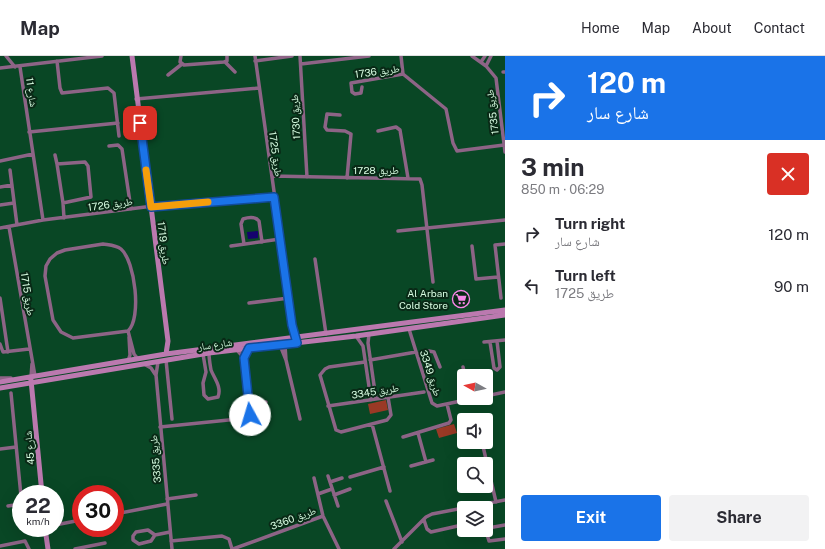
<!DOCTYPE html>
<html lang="en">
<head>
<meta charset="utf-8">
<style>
  :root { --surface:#fff; --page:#f2f2f3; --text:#2b2b33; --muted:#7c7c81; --line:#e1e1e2; --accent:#1a73e8 }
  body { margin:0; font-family:"Public Sans","Noto Naskh Arabic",sans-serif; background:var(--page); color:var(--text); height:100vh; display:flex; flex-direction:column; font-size:15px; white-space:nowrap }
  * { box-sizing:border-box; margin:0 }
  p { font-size:13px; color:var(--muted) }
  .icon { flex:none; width:22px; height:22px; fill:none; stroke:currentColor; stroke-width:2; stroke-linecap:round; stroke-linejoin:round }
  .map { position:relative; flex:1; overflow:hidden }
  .drawer { display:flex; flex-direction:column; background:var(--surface); width:320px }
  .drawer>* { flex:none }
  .banner { background:#1a73e8; color:#fff; overflow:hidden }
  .needle { width:26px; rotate:278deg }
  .controls { position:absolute; left:457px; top:313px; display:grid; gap:8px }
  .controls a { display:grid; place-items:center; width:36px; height:36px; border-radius:4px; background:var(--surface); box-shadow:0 4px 16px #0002; font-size:20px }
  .speed { position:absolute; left:12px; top:429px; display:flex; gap:8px; font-size:20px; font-weight:700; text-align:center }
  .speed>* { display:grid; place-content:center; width:52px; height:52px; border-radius:50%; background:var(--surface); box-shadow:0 4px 16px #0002; line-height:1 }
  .speed small { font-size:10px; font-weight:400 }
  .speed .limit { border:6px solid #d22; background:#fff; color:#111 }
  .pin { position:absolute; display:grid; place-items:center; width:34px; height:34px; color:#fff; margin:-17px; border-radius:8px; box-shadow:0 2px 6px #0006 }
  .me { position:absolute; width:44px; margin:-22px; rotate:354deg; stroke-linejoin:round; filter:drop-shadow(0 0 3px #0008) }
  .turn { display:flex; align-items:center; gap:14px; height:84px; padding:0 16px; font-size:18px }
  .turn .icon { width:52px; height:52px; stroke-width:2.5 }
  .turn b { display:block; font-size:28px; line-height:34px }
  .round { display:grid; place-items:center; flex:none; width:42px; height:42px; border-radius:4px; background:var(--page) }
  .summary { display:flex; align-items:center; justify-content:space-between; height:68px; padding:0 16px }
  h1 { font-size:24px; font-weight:700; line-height:30px }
  .button { display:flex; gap:8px; margin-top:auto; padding:8px 16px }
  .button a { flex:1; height:46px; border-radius:4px; background:var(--accent); color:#fff; font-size:16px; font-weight:700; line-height:46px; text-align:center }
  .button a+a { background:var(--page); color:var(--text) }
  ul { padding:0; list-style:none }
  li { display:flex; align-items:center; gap:12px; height:52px; padding:0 16px }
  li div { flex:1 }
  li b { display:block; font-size:15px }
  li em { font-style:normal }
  header { display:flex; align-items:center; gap:24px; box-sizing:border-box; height:56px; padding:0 20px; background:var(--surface); border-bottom:1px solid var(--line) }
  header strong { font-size:19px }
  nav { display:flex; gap:22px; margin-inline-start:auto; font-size:14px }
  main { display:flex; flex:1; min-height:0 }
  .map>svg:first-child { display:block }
</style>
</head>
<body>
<header>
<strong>Map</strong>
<nav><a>Home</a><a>Map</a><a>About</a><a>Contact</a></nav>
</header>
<main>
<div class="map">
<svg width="505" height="493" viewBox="0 0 505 493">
  <rect width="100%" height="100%" fill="#094725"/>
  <!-- green -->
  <path fill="#9a3925" d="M386,344L388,354L370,358L368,348Z
    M454,368L457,377L439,382L436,373Z"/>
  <!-- water -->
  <path fill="#15036e" d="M258,175V182L248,183L247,176Z"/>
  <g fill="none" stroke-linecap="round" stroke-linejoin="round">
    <!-- street -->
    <path stroke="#8d6486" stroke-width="3.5" d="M6,0L15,11
      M181,0L180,6L184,9L224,6L227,5V0
      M255,0L289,242L293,282
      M300,0L307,121
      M401,0L403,18
      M472,0L486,10L496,22L505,96
      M57,5L60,32L62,37L108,32L114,37L119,80
      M255,5L292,0
      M225,6L235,16
      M481,6L485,0
      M301,8L369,0
      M486,10L491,0
      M20,11L43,164
      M0,12L102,0
      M503,16H505
      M168,19L182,8
      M362,31L361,37L355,38L352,36L351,27L403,18L446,53L453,87L457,95L504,89
      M136,43L259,32
      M340,59L327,58L325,71L327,74L345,75L351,78L347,122
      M378,75L396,71L400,74L408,122
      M29,76L118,67
      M109,90L118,89L122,93L131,153
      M55,99L57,108
      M0,105L33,98
      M85,106L88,110L91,141L63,147L57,108Z
      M10,114L17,169
      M272,120L420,123L422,129L433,226
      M0,131L12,129
      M63,147L64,162
      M0,149L14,147
      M9,171L35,320
      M0,172L43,164L153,150L274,141
      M398,175L505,164
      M103,188C109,189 116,189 121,193C135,205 142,262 128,275L73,282L61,276L53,264L45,220L46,210L50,203L57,197L65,194Z
      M244,188L241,168L243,163C249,161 255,160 259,165L262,186
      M231,190L280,183
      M472,190L476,223L498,221
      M315,203L326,278
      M0,242L8,296
      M501,242L495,189L505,188
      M249,247L289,242
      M293,270L297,287
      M409,273L432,347L437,350L475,342
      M128,275L134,298L138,303
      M369,278L368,287L376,343
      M356,280L363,290L371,344
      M484,286L505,284
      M490,286L494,312L497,314L500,311L497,285
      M0,288L3,296L29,293
      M280,289L286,304
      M285,289L286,304L300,363
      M237,294L244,302
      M203,298L206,316L203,327L204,339L208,343L218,341C222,331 214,322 211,314C210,308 209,303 209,297
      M417,299L429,295L434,296L440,311
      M166,304L172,363
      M370,304L416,296
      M128,305L130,299L129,281
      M158,306L156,319L172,493
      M365,306L329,311L325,313L320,319L336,374L341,376L387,364L391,359L388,341
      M144,308L151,312L155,318
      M463,311L465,320
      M31,321L32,308
      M0,322H11
      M11,337L21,440
      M486,340L505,336
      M250,348L266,346
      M328,350L424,336
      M372,368L390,435
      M160,371L248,362L251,357L244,302L249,292
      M418,377L426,406
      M403,381L449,367L451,364L447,348
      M482,386L496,446
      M0,393L16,391
      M411,410L433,404
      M328,420L338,450
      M350,421L384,411
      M314,422L323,460L339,493
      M330,426L342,422
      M318,438L332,433
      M334,439L350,433
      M167,443L196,439
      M386,445L402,486
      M8,450L21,448
      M115,458L167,448
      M424,464L427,473L431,476L462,469
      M55,469L81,464
      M505,469L488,472L486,475L489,485L505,483
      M148,474L155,479L151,485L139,488L133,484V480L136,476Z
      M155,479L170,476
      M171,485L222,480L229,483L232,493
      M0,490L25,485L29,493
      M75,493L105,487
      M233,493L323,460
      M394,493L426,461L432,458L505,444"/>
    <!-- secondary -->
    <path stroke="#bb79af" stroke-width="5" d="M132,0L168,285L166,298
      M31,324L42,438
      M0,326L166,298L505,254
      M0,332L209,297L356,280L505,259
      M45,472L48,493"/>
  </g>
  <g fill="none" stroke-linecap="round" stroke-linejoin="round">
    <!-- route casing -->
    <g stroke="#114b97" stroke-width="10">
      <path id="route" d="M140,67L151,151L274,141L292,269L297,287L249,292L244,302L250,359"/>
    </g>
    <!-- route -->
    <use href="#route" stroke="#1a73e8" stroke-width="7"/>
    <!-- slow -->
    <path stroke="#f59e0b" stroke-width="7" d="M146,114L151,151L208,146"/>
  </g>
  <!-- icons -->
  <defs>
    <g id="supermarket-ring" transform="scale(0.9)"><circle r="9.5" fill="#092916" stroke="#f987e8" stroke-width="1.5"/><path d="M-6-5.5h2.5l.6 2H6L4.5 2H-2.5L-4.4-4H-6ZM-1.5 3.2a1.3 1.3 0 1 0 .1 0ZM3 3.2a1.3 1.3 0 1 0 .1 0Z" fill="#f987e8"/></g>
  </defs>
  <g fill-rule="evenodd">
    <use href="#supermarket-ring" x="461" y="243"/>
  </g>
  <g text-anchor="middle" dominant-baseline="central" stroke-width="4" stroke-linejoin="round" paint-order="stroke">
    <!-- street labels -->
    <g font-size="10" fill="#d8fde2" stroke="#092916">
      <text transform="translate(377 15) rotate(-8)">طريق 1736</text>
      <text transform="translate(32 36) rotate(82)">شارع 11</text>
      <text transform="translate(492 56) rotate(-97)">طريق 1735</text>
      <text transform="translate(295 61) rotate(-93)">طريق 1730</text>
      <text transform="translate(276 98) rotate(82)">طريق 1725</text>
      <text x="376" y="114">طريق 1728</text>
      <text transform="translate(110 148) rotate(-8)">طريق 1726</text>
      <text transform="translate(164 187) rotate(83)">طريق 1719</text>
      <text transform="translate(28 238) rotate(81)">طريق 1715</text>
      <text transform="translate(215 288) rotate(-8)">شارع سار</text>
      <text transform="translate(431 317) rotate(72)">طريق 3349</text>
      <text transform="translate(375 335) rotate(-9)">طريق 3345</text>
      <text transform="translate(29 392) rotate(-95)">شارع 45</text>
      <text transform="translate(155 403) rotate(-95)">طريق 3335</text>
      <text transform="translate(293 462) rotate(-20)">طريق 3360</text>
    </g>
    <!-- poi labels -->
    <g font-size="10" fill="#d8fde2" stroke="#092916" text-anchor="end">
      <text x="448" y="237">Al Arban<tspan x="448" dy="12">Cold Store</tspan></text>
    </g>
  </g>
</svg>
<div class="controls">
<a><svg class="needle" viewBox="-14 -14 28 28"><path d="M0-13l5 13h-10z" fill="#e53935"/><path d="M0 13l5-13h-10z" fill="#7c7c81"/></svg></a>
<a><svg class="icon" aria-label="sound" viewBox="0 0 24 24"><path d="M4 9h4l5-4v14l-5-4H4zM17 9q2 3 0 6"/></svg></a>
<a><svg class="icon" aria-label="search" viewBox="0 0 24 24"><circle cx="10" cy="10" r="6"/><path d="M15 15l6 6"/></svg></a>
<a><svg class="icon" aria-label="layers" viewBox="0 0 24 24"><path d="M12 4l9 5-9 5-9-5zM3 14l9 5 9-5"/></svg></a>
</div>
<div class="speed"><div>22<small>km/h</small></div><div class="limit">30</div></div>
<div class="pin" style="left:140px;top:67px;background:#d93025"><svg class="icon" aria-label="arrive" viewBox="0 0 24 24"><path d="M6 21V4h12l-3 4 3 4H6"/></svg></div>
<svg class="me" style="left:250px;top:359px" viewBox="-20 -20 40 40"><circle r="19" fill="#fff"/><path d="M0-13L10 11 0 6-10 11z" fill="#1a73e8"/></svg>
</div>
<section class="drawer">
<div class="banner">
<div class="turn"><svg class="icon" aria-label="right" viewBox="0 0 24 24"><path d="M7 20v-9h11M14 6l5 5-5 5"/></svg><div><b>120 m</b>شارع سار</div></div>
</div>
<div class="summary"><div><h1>3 min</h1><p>850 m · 06:29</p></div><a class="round" style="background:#d93025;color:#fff"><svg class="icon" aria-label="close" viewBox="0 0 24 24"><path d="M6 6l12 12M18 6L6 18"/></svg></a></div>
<ul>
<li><svg class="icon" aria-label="right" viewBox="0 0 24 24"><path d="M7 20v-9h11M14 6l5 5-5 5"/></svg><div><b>Turn right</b><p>شارع سار</p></div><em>120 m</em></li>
<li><svg class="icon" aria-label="left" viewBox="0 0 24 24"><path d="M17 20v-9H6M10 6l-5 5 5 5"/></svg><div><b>Turn left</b><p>طريق 1725</p></div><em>90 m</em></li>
</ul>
<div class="button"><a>Exit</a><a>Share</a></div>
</section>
</main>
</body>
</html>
